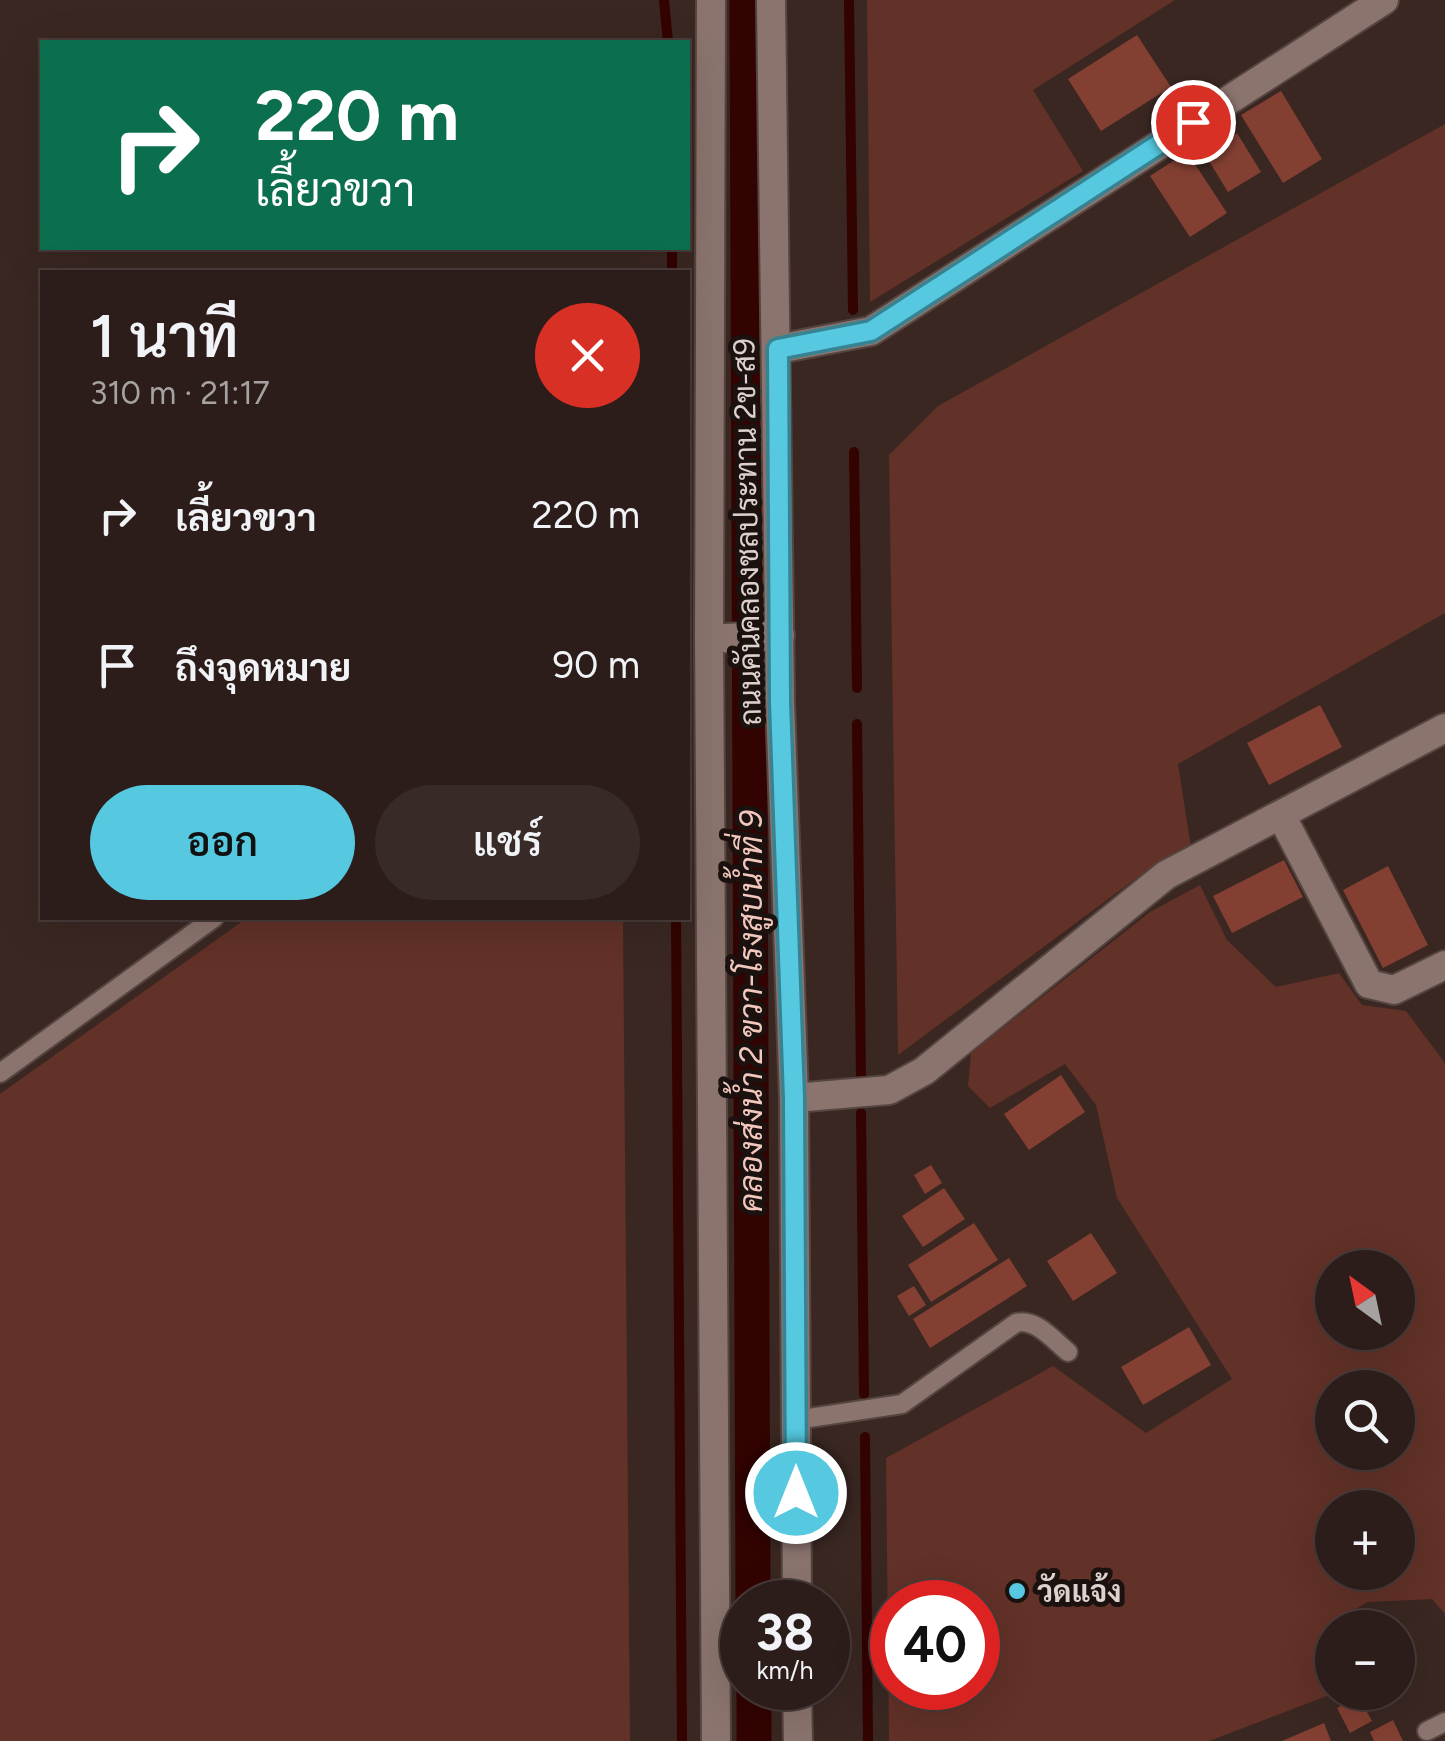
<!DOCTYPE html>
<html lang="th">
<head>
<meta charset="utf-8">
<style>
  :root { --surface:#2c1d1a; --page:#382a27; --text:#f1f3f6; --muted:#a6a2a2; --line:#483b39; --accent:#56c9e1 }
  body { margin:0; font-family:Figtree,Sarabun,sans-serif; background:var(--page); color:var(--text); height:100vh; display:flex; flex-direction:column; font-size:38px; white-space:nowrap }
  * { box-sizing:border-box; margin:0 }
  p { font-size:32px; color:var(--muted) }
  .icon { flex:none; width:55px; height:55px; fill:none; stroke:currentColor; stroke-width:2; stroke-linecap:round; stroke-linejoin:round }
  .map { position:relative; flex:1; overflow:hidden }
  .details { position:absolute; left:40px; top:270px; width:650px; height:650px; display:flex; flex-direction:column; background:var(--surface); border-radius:0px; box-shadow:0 10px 40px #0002,0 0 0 2px var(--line) }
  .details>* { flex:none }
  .top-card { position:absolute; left:40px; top:40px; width:650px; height:210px; border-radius:0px; box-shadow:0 10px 40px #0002,0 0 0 2px var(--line); background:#0b6e4f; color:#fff; overflow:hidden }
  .needle { width:65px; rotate:327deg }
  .controls { position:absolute; left:1315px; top:1250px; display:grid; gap:20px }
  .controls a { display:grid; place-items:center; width:100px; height:100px; border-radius:50%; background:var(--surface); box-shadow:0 10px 40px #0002,0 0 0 2px var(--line); font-size:50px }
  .speed { position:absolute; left:720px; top:1580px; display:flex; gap:20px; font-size:50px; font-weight:700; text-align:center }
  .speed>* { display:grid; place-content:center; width:130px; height:130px; border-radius:50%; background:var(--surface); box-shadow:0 10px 40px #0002,0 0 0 2px var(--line); line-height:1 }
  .speed small { font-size:25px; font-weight:400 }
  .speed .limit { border:15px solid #d22; background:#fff; color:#111 }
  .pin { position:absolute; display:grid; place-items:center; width:85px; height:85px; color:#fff; margin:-42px; border:5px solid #fff; border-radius:50%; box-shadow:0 2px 10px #0007 }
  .me { position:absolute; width:110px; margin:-55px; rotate:0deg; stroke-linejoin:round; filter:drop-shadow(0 0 8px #0008) }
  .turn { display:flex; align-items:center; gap:35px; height:210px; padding:0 50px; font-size:45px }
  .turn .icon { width:130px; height:130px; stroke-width:2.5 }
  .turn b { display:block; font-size:70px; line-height:85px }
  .round { display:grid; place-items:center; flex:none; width:105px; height:105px; border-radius:52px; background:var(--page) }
  .head { display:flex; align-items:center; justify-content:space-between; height:170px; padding:0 50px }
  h1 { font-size:60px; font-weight:600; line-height:75px }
  .action { display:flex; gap:20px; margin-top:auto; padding:20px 50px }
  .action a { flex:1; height:115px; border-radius:60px; background:var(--accent); color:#111; font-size:40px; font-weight:600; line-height:115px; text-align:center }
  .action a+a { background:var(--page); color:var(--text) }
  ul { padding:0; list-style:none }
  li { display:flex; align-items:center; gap:30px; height:150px; padding:0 50px }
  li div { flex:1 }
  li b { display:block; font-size:38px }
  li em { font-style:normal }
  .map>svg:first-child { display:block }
</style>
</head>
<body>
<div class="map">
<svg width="1445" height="1741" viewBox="0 0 1445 1741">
  <rect width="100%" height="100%" fill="#3a2722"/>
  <!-- green -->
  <path fill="#623127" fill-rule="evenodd" d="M867,0H1175L1033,90L1083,171L870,302Z
    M1445,124V613L1178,764L1191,847L1154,865L898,1055L889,455L938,406Z
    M1200,885L1227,940L1276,987L1339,973L1362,1005L1406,1011L1445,1063V1614L1432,1599L1368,1602L1327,1625L1335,1693L1209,1741H889L886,1458L1053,1366L1146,1433L1232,1379L1117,1198L1096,1105L1065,1064L990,1108L968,1086L971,1053L1150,912ZM1332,1268H1398V1332H1332ZM1332,1388H1398V1452H1332ZM1332,1508H1398V1572H1332ZM892,1602H978V1688H892Z
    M247,918H623L630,1741H0V1094Z"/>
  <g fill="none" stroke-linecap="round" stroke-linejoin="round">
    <!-- stream -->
    <path stroke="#320300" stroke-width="10" d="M664,0L668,42
      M849,0L853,310
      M672,248V272
      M854,452L857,688
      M857,724L861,1080
      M676,918L682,1741
      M861,1113L864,1394
      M865,1437L868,1741"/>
    <!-- canal -->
    <path stroke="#320300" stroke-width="35" d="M747,0L753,1602
      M754,1688V1741"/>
  </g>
  <!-- building -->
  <path fill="#834032" d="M1137,35L1171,87L1101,131L1068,79Z
    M1281,91L1322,159L1283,183L1241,115Z
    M1237,133L1261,172L1228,192L1204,153Z
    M1187,152L1227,213L1190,237L1150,176Z
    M1320,705L1342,747L1269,785L1247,743Z
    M1284,860L1303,897L1232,933L1213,896Z
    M1388,866L1428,945L1383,968L1343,890Z
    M1061,1075L1085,1112L1029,1150L1004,1114Z
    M931,1165L942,1183L925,1194L914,1175Z
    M944,1188L965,1219L923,1247L902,1216Z
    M974,1223L998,1260L931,1302L908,1265Z
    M1091,1233L1117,1273L1073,1301L1047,1261Z
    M1009,1258L1027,1286L930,1348L913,1319Z
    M914,1286L926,1305L909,1316L897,1296Z
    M1189,1327L1211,1365L1143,1405L1121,1367Z
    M1375,1611L1383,1628H1341Z
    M1358,1696L1372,1721L1350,1733L1337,1708Z
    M1393,1720L1403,1741H1374L1370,1732Z
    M1324,1723L1331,1741H1282Z"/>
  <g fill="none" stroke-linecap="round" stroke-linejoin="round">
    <!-- service casing -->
    <g stroke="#554541" stroke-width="22">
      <path id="service" d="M0,1073L214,918
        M796,1420L902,1404L1016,1323C1036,1318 1053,1340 1068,1352
        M1427,1731L1445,1722"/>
    </g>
    <!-- minor casing -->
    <g stroke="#554541" stroke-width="32">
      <path id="minor" d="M711,0L709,639L716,1741
        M778,349L871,331L1384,0
        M709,639L780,635
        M1281,815L1369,984L1394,990L1445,965
        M794,1098L889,1090L924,1071L1166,875L1445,728"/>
    </g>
    <!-- tertiary casing -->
    <g stroke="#554541" stroke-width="32">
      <path id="tertiary" d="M771,0L780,701L794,1098L797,1602
        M797,1688L798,1741"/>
    </g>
    <!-- service -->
    <use href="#service" stroke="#8b746e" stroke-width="18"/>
    <!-- minor -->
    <use href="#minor" stroke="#8b746e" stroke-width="28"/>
    <!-- tertiary -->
    <use href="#tertiary" stroke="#8b746e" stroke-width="28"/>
  </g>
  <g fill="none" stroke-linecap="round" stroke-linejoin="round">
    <!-- route casing -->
    <g stroke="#388392" stroke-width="25">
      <path id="route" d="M796,1493L794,1098L780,702L778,349L871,331L1193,122"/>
    </g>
    <!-- route -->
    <use href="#route" stroke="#56c9e1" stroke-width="18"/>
  </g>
  <!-- markers -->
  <circle fill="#56c9e1" stroke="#1b1210" stroke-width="4" cx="1017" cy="1591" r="10"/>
  <g text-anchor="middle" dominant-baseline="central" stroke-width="10" stroke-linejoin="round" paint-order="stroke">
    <!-- street labels -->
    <g font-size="30" fill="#ddd0cd" stroke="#1b1210">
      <text transform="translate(747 532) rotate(-91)">ถนนคันคลองชลประทาน 2ข-ส9</text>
    </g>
    <!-- poi labels -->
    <g font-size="30" font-weight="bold" fill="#ddd0cd" stroke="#1b1210" text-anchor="start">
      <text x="1037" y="1591">วัดแจ้ง</text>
    </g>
    <!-- water labels -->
    <g font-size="32" font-style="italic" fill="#f2c8be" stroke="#1b1210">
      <text transform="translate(751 1011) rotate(-90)">คลองส่งน้ำ 2 ขวา-โรงสูบน้ำที่ 9</text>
    </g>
  </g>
</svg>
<div class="controls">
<a><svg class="needle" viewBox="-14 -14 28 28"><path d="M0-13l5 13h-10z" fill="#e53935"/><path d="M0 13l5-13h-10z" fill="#a6a2a2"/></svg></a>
<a><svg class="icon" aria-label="search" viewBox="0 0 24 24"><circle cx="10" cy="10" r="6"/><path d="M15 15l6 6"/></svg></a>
<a>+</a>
<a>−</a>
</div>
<div class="speed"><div>38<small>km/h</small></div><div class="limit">40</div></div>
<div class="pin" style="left:1193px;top:122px;background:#d93025"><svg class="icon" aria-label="arrive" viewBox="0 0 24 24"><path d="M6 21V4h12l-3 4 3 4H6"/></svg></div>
<svg class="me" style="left:796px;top:1493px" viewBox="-20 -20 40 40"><circle r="17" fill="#56c9e1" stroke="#fff" stroke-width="3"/><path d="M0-11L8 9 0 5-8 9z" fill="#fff"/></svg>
<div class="top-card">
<div class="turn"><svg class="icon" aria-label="right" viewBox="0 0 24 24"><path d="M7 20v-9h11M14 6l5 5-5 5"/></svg><div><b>220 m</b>เลี้ยวขวา</div></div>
</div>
<section class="details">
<div class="head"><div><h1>1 นาที</h1><p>310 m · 21:17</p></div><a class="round" style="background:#d93025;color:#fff"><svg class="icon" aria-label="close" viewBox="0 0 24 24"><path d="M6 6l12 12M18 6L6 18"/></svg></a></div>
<ul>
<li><svg class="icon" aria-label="right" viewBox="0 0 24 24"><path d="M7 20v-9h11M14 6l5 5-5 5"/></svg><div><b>เลี้ยวขวา</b></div><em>220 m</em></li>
<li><svg class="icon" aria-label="arrive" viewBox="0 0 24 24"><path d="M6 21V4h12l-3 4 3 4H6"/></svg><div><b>ถึงจุดหมาย</b></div><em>90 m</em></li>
</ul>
<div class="action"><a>ออก</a><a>แชร์</a></div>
</section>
</div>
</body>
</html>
